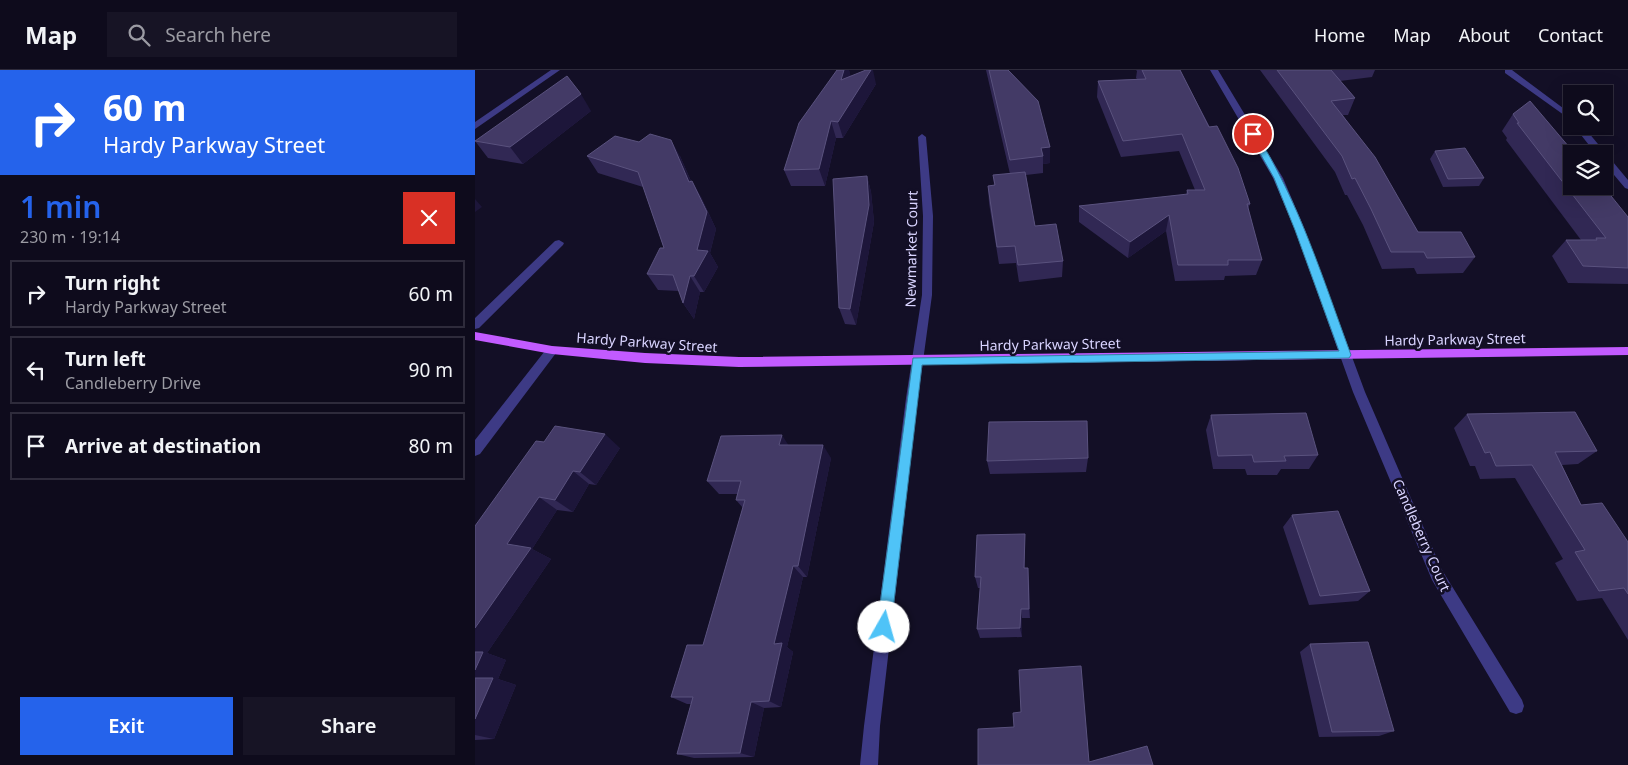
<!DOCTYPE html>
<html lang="en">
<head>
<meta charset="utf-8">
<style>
  :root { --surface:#0e0b1c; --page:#171425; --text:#f1f3f6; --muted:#9b9ba3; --line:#2e2b3b; --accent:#2563eb }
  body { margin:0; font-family:"Noto Sans",sans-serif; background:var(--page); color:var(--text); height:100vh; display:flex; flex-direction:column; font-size:19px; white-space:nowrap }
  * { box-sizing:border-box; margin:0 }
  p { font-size:16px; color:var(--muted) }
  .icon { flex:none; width:28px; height:28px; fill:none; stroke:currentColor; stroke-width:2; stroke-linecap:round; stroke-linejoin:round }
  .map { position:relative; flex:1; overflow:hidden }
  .sheet { display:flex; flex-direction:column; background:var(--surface); width:475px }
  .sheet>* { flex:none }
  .hud { background:#2563eb; color:#fff; overflow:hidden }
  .controls { position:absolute; left:1088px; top:15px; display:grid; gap:10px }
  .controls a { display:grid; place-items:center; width:50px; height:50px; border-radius:0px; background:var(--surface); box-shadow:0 5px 20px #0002,0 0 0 1px var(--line); font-size:25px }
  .pin { position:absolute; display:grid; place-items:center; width:42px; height:42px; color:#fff; margin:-21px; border:2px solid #fff; border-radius:50%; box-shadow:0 1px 5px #0007 }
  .me { position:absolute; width:55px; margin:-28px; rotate:7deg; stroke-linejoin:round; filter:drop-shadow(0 0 4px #0008) }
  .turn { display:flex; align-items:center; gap:18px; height:105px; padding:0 20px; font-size:22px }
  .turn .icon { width:65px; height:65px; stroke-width:2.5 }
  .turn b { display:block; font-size:35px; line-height:42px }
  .round { display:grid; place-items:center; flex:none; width:52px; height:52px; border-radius:0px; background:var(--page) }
  .head { display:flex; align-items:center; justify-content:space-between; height:85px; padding:0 20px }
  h1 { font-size:30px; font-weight:600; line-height:38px; color:var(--accent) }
  .cta { display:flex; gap:10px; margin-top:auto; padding:10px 20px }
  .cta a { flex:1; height:58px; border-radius:0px; background:var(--accent); color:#fff; font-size:20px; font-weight:600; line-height:58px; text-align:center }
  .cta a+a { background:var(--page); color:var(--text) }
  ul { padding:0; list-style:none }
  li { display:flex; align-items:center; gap:15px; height:68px; margin:0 10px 8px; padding:0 10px; border:2px solid var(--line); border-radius:0px }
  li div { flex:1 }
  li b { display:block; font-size:19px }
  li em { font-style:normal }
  header { display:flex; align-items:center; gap:30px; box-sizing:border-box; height:70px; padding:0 25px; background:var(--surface); border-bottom:1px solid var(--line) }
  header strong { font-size:24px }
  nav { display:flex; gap:28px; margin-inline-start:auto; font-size:18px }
  .search { width:350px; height:45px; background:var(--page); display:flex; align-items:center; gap:12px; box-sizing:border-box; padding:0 18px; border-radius:0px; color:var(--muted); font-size:19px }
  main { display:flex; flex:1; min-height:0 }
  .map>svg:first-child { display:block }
</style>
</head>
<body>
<header>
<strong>Map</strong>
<div class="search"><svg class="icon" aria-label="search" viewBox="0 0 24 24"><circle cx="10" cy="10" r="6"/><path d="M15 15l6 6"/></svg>Search here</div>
<nav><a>Home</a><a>Map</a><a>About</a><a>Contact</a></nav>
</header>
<main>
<section class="sheet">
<div class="hud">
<div class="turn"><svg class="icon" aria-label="right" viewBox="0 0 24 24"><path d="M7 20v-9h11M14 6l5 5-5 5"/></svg><div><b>60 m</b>Hardy Parkway Street</div></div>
</div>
<div class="head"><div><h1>1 min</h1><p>230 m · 19:14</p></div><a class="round" style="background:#d93025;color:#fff"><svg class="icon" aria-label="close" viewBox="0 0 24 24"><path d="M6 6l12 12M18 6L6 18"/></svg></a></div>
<ul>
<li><svg class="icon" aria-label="right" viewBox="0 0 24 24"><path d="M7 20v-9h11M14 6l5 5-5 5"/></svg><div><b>Turn right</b><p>Hardy Parkway Street</p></div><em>60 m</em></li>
<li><svg class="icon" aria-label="left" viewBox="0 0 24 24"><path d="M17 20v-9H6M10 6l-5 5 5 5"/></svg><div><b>Turn left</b><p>Candleberry Drive</p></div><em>90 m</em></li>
<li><svg class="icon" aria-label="arrive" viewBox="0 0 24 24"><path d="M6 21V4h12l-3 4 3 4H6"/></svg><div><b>Arrive at destination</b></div><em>80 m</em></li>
</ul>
<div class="cta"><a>Exit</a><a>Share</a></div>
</section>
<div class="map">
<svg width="1153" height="695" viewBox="0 0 1153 695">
  <rect width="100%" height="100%" fill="#130f26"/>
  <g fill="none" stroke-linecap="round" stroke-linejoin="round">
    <!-- minor -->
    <path fill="#3d3a85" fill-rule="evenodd" d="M76,0H85L0,59V52Z
      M735,0H743L808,108L830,160L890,322L967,500L1047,630L1049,636L1047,642L1041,644L1035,642L957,510L878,322L820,160L798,108Z
      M1030,0H1037L1096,44V50L1030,3Z
      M1099,56H1108L1153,110V119L1150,118L1129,93V84H1121Z
      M447,64L451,67L458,146L457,225L443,328L405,656L403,695H385L389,656L431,328L447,225L448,146L443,67Z
      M84,170L89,173L88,175L4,258L0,259V248L80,171Z
      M77,276L83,280L81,283L5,384L0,386V370L73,277Z"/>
    <!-- major -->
    <path fill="#c25bff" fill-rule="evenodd" d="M0,262L77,276L170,283L264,287L1153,277V285L264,297L170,293L77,284L0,270Z"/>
  </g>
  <!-- wall -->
  <path fill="#312854" d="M362,0H374L375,6L401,14L368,68H361L350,116H316L309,100Z
    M511,0H533L575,77V93L568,94V103L551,105L560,156L588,191L587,207L544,212L541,193L524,194L514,133L513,116L519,115L518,105L535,104Z
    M661,0H705L775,134L773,139L787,190L781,205L750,206L749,210L700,211L691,161L653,188L604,152V136L711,125L712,120H720L704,81L646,87L622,27L623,11L662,9L661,8L662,1Z
    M785,0H900L897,7L865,11L880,28L873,45H868L943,162L1000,187L988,203L942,204L939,198L907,199L888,155L872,125H870L860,102Z
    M116,41L48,94L13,88L0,71Z
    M1038,44L1153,147V214L1093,213L1077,186L1091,170H1106L1031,70L1032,68L1027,61Z
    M960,81L1009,108L1004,116L968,117L955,89Z
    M112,86H205L216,111L226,127L241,159L235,183L243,197L229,222H225L219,249L208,233L204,221L183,220L172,204L189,178L168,117L123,103Z
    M392,106L396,122L399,152L381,255L370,254L364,238Z
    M992,344L1122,381L1103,394L1087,395L1106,435L1153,472V570L1127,528L1102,531L1080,493L1088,489L1040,408L1005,409L1000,396H995L979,358Z
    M736,345L843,385L834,399H806L802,405H772L770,399H738L731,360Z
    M69,372L145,378L121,415L114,414L98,442L82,440L57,479L76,489L12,583L31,590L23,609L41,615L19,669L0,670V456Z
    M313,375L356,388L332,507H328L312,577L318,582L306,637L289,638L279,687L219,688L202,684L216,634H212L196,627L228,575L268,438L261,430L262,424H244L232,411Z
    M613,388L611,402L515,404L512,391Z
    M817,445L895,521L883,531L834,535L808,457Z
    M550,464V498L554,508L555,548H547V567L505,568L502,559L505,518H503L500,507Z
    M835,574L919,661L904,666L844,667L825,582Z"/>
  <!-- shaded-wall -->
  <path fill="#1d163a" d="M369,0H374L376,7L366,10Z
    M396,0H398L401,14L368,68L363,52Z
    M106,24L116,41L48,94L35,77Z
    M356,51L361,68L350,116L344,99Z
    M196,70L205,86L223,128L214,112Z
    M575,77V93L568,94V86L566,78Z
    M392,106L396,122L399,152L381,255L375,239Z
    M217,111L226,127L241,159L235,183L243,197L229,222L219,206L222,180Z
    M0,129L7,137L0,142Z
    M694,145L691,161L653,188L655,172Z
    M215,206L225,222L219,249L208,233Z
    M130,364L145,378L121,415L105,402Z
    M307,365L316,379L304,375Z
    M348,375L356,388L332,507L323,496Z
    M98,401L114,414L98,442L80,430Z
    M64,427L82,440L57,479L76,489L12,583L31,590L23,609L41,615L19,669L0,665V558L32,474Z
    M550,464V508L549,498Z
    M318,496L328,507L312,577L318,582L306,637L294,631L299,574Z
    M553,498L554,508L555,548L554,539Z
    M546,539L547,548V567L545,558Z
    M276,632L289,638L279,687L265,683Z"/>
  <!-- building -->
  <path fill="#433a66" stroke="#5a527e" d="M362,0H369L366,10L391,0H396L363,52L356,51L344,99L309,100L324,53Z
    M514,0H533L563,31L575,77L566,78L568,86L535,90Z
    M667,0H705L734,57L742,56L763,98L775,134H772L787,190H753V195H703L694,145L655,172L604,136L713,124L712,120H730L707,64L648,71L623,11L671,9Z
    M802,0H856L880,28L856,31L900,87L943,162H986L1000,187L952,188L949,182H916L896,139L880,108L877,109L867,86Z
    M92,6L106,24L35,77L0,71Z
    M1055,31L1100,84H1096V116H1128L1153,147V198L1108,196L1091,170H1122L1121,168H1131L1042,53H1044L1038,44Z
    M175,64L196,70L214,112L217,111L232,142L222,180L233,181L219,206H215L208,233L198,205L172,204L185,178H189L163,102L112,86L140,66L164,72Z
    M990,78L1009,108L973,109L960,81Z
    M550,102L560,156L581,154L588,191L543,195L540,176L522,177L513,116L520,115L518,105Z
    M392,106L394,135L375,239L364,238L358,109Z
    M1100,342L1122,381L1080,382L1106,435L1127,433L1153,472V524L1149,518L1124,521L1100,482L1110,480L1057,395L1021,396L1015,382L1010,383L992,344Z
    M831,343L843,385L809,386L811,391L779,392L777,385L743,386L736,345Z
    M612,351L613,388L512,391L514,352Z
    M80,356L130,364L105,402L98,401L80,430L64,427L32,474L56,478L0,558V456L61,371L69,372Z
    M307,365L304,375H348L323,496H318L299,574L307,573L294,631L276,632L265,683L202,684L218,627H196L212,575H228L270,430H261L266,411H232L246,366Z
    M863,441L895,521L845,526L817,445Z
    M550,464L549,498H553L554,539H546L545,558L502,559L506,507H500L502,465Z
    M893,572L919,661L857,662L835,574Z
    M0,582H8L0,600Z
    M606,596L614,692L672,676L678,695H503V659L539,657L538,643L546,642L544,600Z
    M0,608H18L0,649Z"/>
  <!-- route -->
  <path fill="#4fc3f7" stroke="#337fa1" d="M775,62H780C824,131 848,209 876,285L874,288L447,295L416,557L414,562L409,564L404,562L402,557L438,288L864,281L820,160L799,108L774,64Z"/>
  <g text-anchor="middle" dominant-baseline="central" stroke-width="5" stroke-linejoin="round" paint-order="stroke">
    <!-- street labels -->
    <g font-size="14" fill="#d9d4ff" stroke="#130f26">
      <text transform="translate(436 179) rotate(-89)">Newmarket Court</text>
      <text transform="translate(980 269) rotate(-1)">Hardy Parkway Street</text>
      <text transform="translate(172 272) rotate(4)">Hardy Parkway Street</text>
      <text transform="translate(575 274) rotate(-1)">Hardy Parkway Street</text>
      <text transform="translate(947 465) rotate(66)">Candleberry Court</text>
    </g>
  </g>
</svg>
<div class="controls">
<a><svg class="icon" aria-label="search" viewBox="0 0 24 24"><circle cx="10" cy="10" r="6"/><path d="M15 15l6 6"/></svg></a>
<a><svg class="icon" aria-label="layers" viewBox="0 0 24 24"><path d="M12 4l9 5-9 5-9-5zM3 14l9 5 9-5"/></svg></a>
</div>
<div class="pin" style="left:778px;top:64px;background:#d93025"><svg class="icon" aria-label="arrive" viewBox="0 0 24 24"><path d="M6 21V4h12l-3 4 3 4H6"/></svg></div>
<svg class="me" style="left:409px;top:557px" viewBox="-20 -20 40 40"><circle r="19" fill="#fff"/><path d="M0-13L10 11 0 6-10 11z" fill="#4fc3f7"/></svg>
</div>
</main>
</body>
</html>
